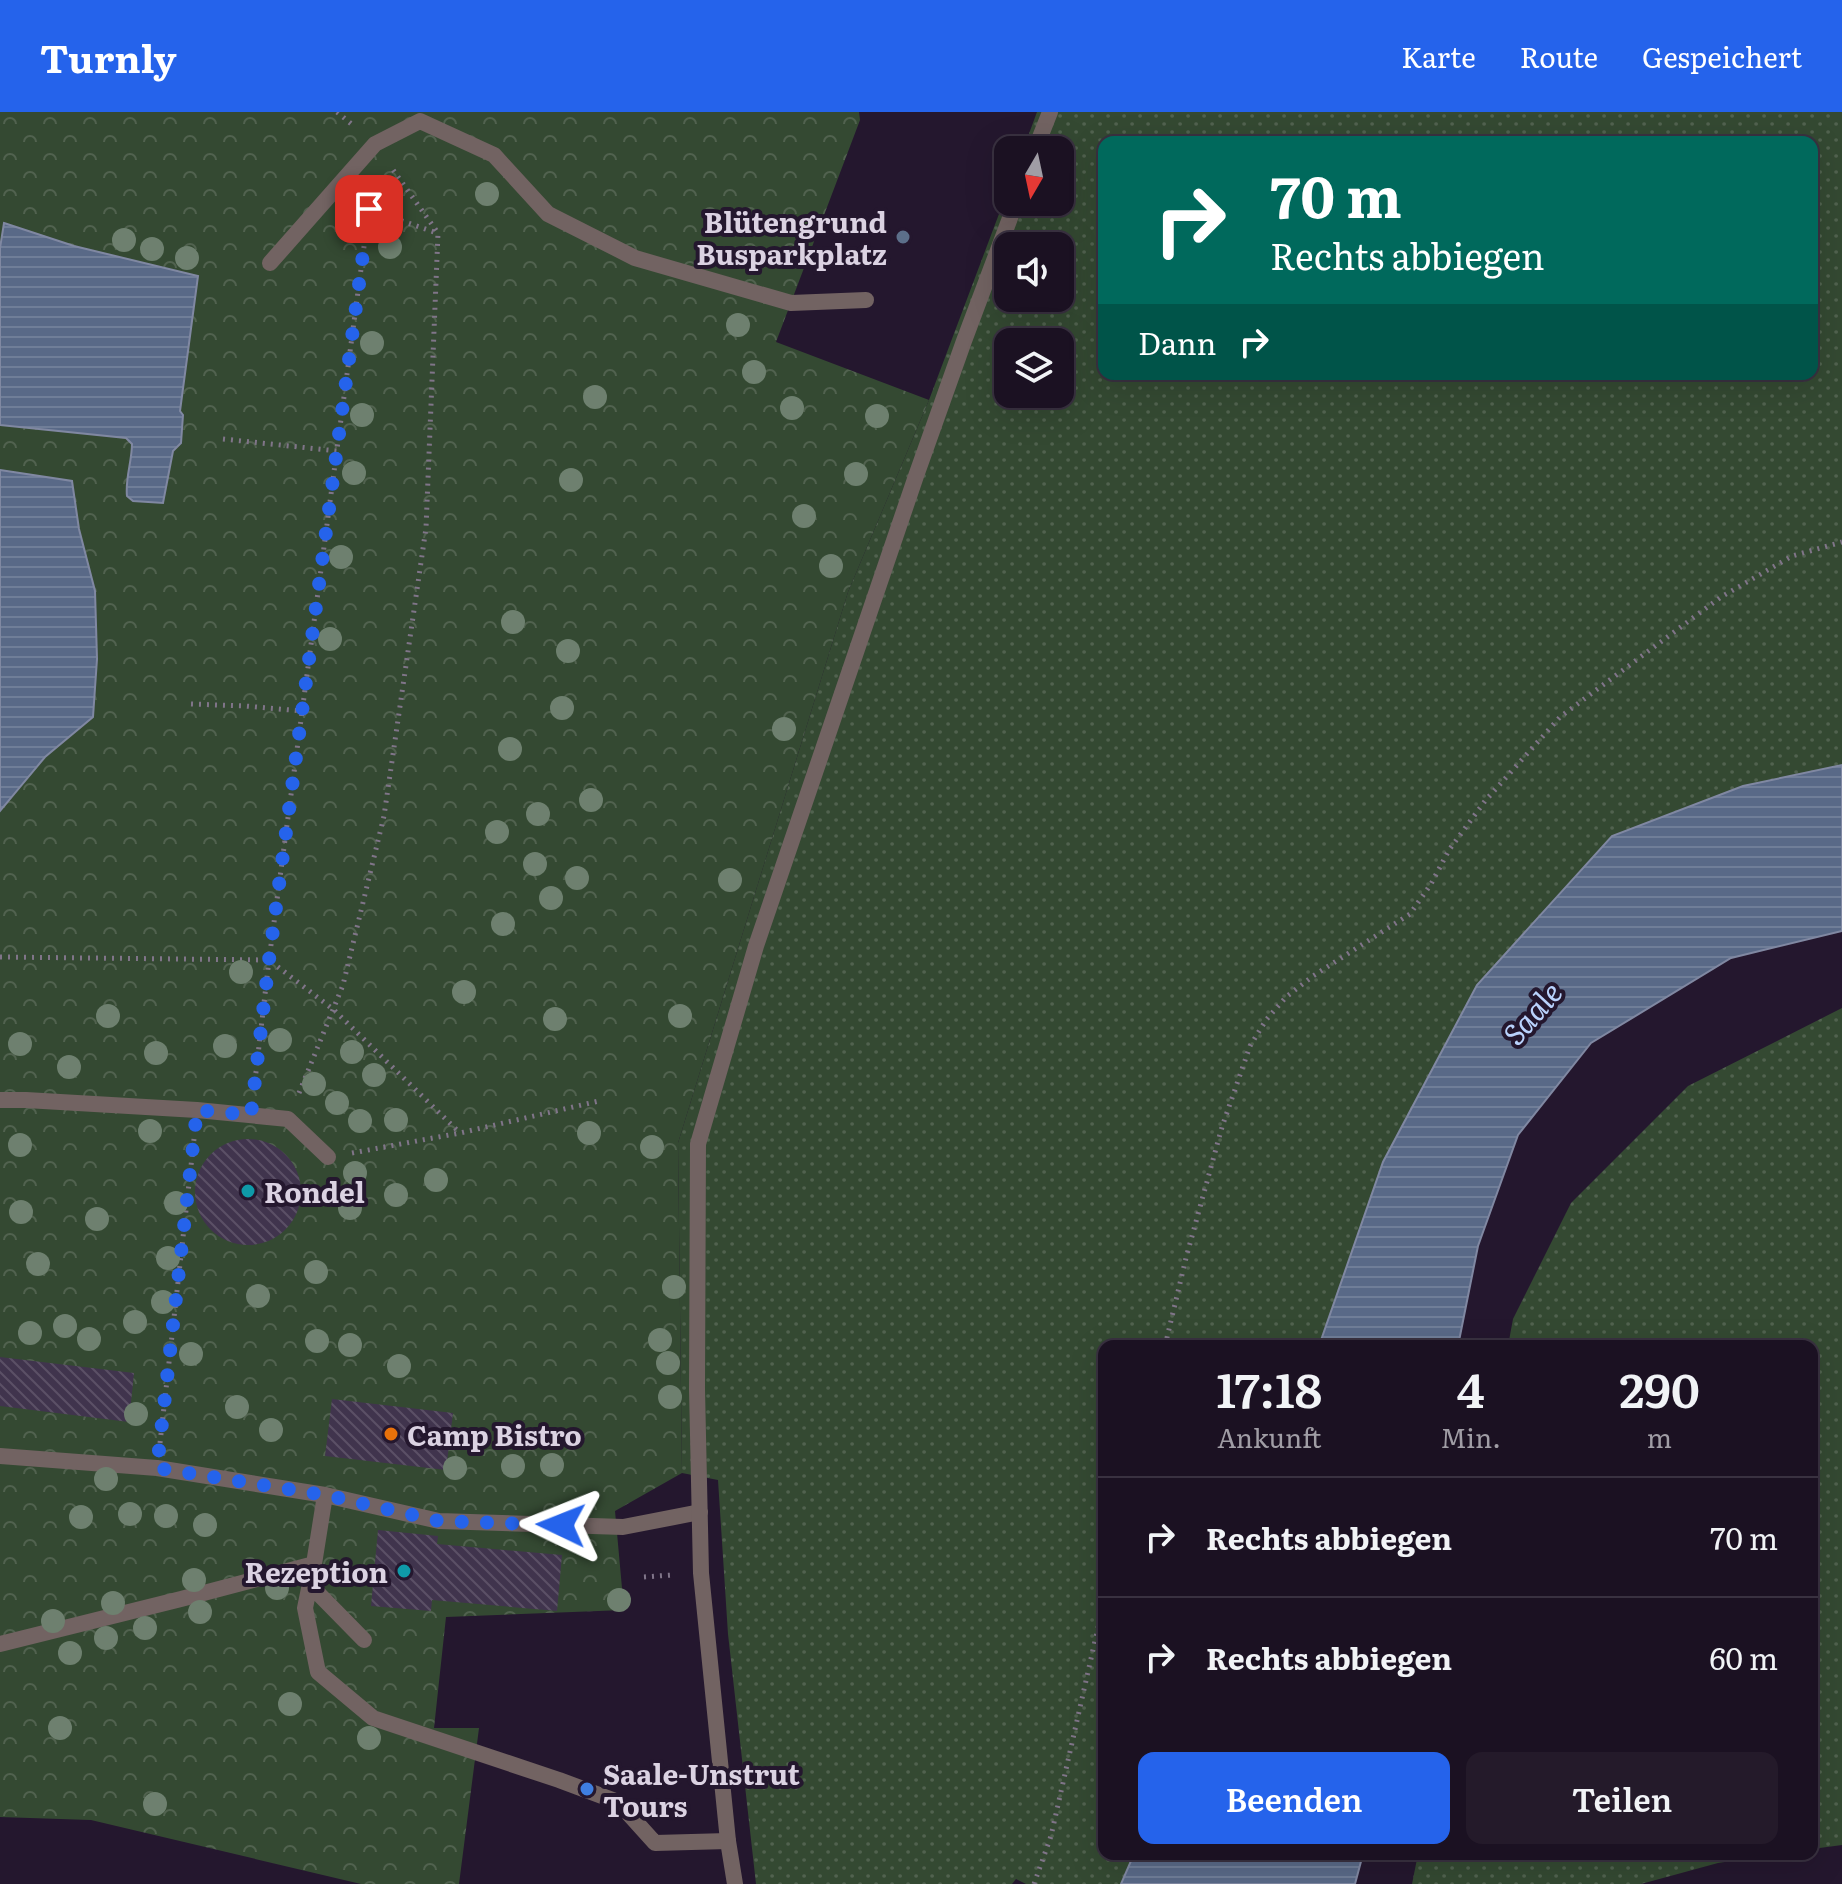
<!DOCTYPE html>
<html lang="de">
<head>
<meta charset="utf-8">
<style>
  :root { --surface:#1b1122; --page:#241a2a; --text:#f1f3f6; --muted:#a09da5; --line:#393140; --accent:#2563eb }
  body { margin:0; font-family:Literata,serif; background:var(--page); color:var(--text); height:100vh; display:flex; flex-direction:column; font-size:30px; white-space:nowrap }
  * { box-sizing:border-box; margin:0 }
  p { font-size:26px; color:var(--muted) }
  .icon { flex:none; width:44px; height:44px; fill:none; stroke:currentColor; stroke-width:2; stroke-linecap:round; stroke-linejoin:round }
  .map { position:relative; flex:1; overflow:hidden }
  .side { position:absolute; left:1098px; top:1228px; width:720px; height:520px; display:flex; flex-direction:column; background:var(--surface); border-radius:16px; box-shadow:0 8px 32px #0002,0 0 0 2px var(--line) }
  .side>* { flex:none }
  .hud { position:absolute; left:1098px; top:24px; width:720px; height:244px; border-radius:16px; box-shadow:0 8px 32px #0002,0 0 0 2px var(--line); background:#00695c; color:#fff; overflow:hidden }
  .needle { width:52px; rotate:189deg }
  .controls { position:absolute; left:994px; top:24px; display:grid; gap:16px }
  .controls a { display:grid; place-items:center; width:80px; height:80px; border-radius:16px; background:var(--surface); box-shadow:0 8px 32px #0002,0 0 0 2px var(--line); font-size:40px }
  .pin { position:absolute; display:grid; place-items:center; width:68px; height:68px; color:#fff; margin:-34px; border-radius:16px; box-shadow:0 4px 12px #0006 }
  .me { position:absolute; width:88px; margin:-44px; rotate:272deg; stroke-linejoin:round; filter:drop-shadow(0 0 6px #0008) }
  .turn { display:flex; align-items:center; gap:28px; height:168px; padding:0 40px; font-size:36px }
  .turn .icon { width:104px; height:104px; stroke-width:2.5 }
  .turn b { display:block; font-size:56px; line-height:68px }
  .then { display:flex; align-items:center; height:76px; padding:0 40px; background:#0003; gap:16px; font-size:30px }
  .eta { display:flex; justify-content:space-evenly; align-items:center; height:136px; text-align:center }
  .eta b { font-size:48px; font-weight:600; line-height:56px }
  .cta { display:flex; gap:16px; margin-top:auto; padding:16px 40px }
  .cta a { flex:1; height:92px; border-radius:16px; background:var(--accent); color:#fff; font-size:32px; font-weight:600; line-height:92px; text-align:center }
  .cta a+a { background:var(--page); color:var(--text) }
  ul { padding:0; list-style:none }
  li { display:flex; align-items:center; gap:24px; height:120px; padding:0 40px; border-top:2px solid var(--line) }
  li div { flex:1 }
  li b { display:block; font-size:30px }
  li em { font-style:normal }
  header { display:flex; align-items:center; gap:48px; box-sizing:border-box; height:112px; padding:0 40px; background:var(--accent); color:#fff }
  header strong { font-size:38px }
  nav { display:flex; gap:44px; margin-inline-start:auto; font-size:28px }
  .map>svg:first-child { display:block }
</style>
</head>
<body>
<header>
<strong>Turnly</strong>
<nav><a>Karte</a><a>Route</a><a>Gespeichert</a></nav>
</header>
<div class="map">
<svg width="1842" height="1772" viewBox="0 0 1842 1772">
  <defs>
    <pattern id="grass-dots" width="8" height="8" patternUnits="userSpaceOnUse" patternTransform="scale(2)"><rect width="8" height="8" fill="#344932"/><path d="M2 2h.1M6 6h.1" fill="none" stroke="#51624f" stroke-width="1.8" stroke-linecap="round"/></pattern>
    <pattern id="forest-crowns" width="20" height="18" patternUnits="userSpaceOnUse" patternTransform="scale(2)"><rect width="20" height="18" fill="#344932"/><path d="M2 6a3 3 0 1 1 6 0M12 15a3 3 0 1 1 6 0" fill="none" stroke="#51624f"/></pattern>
    <pattern id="water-rules" width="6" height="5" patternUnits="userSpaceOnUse" patternTransform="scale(2)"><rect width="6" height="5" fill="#596987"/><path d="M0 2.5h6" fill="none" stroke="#707e98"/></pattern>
    <pattern id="building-back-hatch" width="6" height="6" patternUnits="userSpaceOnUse" patternTransform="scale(2)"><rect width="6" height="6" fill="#40344d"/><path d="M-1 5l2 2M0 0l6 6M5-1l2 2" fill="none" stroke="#5b5066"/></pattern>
  </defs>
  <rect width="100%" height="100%" fill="#24172e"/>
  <!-- grass -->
  <path fill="url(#grass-dots)" fill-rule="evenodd" d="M1037,0H1842V653L1743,674L1612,724L1477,873L1383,1050L1319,1234H1104V1742H1134L1121,1772H1026L1016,1767L1012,1772H756L728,1522L718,1368L682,1361L678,1031L848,480L929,288L1008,78V90H1060V38H1023ZM1104,30H1812V262H1104ZM1008,134H1060V186H1008ZM1008,230H1060V282H1008Z
    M1842,896V1733L1812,1737V1234H1508L1513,1207L1571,1091L1688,974Z
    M1418,1742H1778L1718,1751L1641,1772H1412Z"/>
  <!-- forest -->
  <path fill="url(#forest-crowns)" d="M0,0H859L860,8L776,230L929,288L848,480L678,1031L682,1361L615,1399L624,1498L446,1505L434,1616H479L459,1772H361L91,1708L0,1705Z"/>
  <!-- water -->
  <path fill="url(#water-rules)" stroke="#8088a2" stroke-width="2" d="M4,111L74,134L198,164L180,299L183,303L181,331L173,339L163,391L133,389L127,384C125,367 132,349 132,332L126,326L0,313V136Z
    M0,358L72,369L79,417L95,479L97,547L93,605L45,645L0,699Z
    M1842,653V819L1731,846L1591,931L1518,1023L1478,1134L1458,1234H1319L1383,1050L1477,873L1612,724L1743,674Z
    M1134,1742H1363L1355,1772H1121Z"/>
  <!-- building -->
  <path fill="url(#building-back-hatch)" d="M195 1080a53 53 0 1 1 106 0a53 53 0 1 1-106 0Z
    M0,1245L134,1261L129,1310L0,1294Z
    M332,1287L453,1301L446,1358L325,1344Z
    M378,1418L438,1424L437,1432L562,1443L557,1499L432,1488L431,1499L371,1494Z"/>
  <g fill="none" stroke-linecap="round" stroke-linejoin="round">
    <!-- path -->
    <path stroke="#807589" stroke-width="5" stroke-dasharray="2 6" stroke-linecap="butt" d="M337,0L355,15
      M356,93L437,121
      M223,327L337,339
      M191,592L245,594L302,599
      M0,845L269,848L334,898L460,1021
      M254,977L269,848L369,97
      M299,981L343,873L384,704L426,416L438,121L391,55
      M352,1041L460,1021L599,989
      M1165,1234L1186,1146L1222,1015L1250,934L1266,908L1286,885L1313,864L1410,802L1431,772L1449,738L1485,689L1560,605L1721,485L1792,444L1842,430
      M160,1331L194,1027
      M644,1465L672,1463
      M1034,1772L1051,1724L1104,1489"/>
    <!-- service -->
    <path stroke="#726362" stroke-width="16" d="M270,151L375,32L420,9L494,43L548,102L635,146L791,191L866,188
      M0,988H26L197,998L288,1007L328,1045
      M0,1344L157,1356L325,1383L439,1409L623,1415L700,1400
      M314,1452L305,1496L318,1560L373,1606L559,1668L618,1690L655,1731L728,1729
      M310,1473L364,1528
      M0,1532L181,1487L314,1452L325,1383"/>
    <!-- minor -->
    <path stroke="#726362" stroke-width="16" d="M1035,38L1050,0
      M735,1772L728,1729L701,1461L697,1277L698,1032L756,834L916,364L964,229L1016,90"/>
  </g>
  <!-- trees -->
  <g fill="#6e806f">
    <circle cx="487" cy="82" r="12"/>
    <circle cx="124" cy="128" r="12"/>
    <circle cx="390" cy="135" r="12"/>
    <circle cx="152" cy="137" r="12"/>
    <circle cx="187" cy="146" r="12"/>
    <circle cx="738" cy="213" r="12"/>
    <circle cx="372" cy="231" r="12"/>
    <circle cx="754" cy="260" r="12"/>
    <circle cx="595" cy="285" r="12"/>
    <circle cx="792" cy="296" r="12"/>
    <circle cx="362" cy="303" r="12"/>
    <circle cx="877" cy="304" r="12"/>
    <circle cx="354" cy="361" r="12"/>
    <circle cx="856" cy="362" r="12"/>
    <circle cx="571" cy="368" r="12"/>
    <circle cx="804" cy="404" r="12"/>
    <circle cx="341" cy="445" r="12"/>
    <circle cx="831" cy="454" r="12"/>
    <circle cx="513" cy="510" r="12"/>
    <circle cx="330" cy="527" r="12"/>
    <circle cx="568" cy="539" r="12"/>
    <circle cx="562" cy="596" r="12"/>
    <circle cx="784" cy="617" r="12"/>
    <circle cx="510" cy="637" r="12"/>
    <circle cx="591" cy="688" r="12"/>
    <circle cx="538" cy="702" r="12"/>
    <circle cx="497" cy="720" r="12"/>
    <circle cx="535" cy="752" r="12"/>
    <circle cx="577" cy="766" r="12"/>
    <circle cx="730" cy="768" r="12"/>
    <circle cx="551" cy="786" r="12"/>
    <circle cx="503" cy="812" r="12"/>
    <circle cx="241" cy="860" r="12"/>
    <circle cx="464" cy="880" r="12"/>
    <circle cx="108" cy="904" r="12"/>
    <circle cx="680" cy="904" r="12"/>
    <circle cx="555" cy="907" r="12"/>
    <circle cx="280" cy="928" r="12"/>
    <circle cx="20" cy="932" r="12"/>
    <circle cx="225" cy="934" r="12"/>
    <circle cx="352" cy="940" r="12"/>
    <circle cx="156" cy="941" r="12"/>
    <circle cx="69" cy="955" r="12"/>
    <circle cx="374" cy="963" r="12"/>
    <circle cx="314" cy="972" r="12"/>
    <circle cx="337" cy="991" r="12"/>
    <circle cx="396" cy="1008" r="12"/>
    <circle cx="360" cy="1009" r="12"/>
    <circle cx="150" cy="1019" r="12"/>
    <circle cx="589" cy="1021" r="12"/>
    <circle cx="20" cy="1033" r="12"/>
    <circle cx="652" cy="1035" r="12"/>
    <circle cx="355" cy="1061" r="12"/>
    <circle cx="436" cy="1068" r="12"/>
    <circle cx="396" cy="1083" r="12"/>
    <circle cx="176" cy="1091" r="12"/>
    <circle cx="350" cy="1096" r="12"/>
    <circle cx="21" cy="1100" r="12"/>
    <circle cx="97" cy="1107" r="12"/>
    <circle cx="168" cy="1146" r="12"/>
    <circle cx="38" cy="1152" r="12"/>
    <circle cx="316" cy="1160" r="12"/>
    <circle cx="674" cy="1175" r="12"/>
    <circle cx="258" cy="1184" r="12"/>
    <circle cx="163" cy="1190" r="12"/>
    <circle cx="135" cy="1210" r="12"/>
    <circle cx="65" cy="1214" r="12"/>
    <circle cx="30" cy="1221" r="12"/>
    <circle cx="89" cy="1227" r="12"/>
    <circle cx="660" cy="1228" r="12"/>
    <circle cx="317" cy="1229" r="12"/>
    <circle cx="350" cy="1233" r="12"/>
    <circle cx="191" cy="1242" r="12"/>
    <circle cx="668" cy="1251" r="12"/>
    <circle cx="399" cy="1254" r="12"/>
    <circle cx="670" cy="1285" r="12"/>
    <circle cx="237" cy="1295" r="12"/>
    <circle cx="136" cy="1302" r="12"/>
    <circle cx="271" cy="1318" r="12"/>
    <circle cx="552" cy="1353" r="12"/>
    <circle cx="513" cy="1354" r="12"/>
    <circle cx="455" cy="1356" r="12"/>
    <circle cx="106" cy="1367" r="12"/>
    <circle cx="130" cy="1402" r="12"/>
    <circle cx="166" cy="1404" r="12"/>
    <circle cx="81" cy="1405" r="12"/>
    <circle cx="205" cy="1413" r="12"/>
    <circle cx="194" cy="1468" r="12"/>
    <circle cx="277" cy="1476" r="12"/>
    <circle cx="619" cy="1488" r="12"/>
    <circle cx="113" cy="1491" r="12"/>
    <circle cx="200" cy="1500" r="12"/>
    <circle cx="53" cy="1509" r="12"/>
    <circle cx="145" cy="1516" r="12"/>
    <circle cx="106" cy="1526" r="12"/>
    <circle cx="70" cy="1541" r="12"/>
    <circle cx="290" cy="1592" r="12"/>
    <circle cx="60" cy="1616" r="12"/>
    <circle cx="369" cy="1626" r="12"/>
    <circle cx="155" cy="1692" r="12"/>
  </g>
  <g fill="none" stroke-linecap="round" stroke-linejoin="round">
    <!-- route -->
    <path stroke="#2563eb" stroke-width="14" stroke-dasharray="0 25.2" d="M369,97L269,848L251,1003L197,998L157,1356L325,1383L439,1409L561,1413"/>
  </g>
  <!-- markers -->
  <circle fill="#5c6f8a" stroke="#24172e" stroke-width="3" cx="903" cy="125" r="8"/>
  <g fill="#0f9aa8" stroke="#24172e" stroke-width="3">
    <circle cx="248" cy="1079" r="8"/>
    <circle cx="404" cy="1459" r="8"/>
  </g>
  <circle fill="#e8710a" stroke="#24172e" stroke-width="3" cx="391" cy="1322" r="8"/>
  <circle fill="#3f7fe0" stroke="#24172e" stroke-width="3" cx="587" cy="1677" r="8"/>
  <g text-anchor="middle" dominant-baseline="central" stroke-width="8" stroke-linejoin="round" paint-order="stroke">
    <!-- poi labels -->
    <g font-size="28" font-weight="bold" fill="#dbd2e2" stroke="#24172e" text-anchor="start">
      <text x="887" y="109" text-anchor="end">Blütengrund<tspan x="887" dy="32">Busparkplatz</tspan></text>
      <text x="264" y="1079">Rondel</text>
      <text x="407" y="1322">Camp Bistro</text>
      <text x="388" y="1459" text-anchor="end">Rezeption</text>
      <text x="603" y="1661">Saale-Unstrut<tspan x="603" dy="32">Tours</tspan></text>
    </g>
    <!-- water labels -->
    <g font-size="30" font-style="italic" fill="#b9d2fc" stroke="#24172e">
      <text transform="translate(1531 900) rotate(-49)">Saale</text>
    </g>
  </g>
</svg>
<div class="controls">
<a><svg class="needle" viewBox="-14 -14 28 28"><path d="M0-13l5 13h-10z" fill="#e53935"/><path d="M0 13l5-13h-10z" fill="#a09da5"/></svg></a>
<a><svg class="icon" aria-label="sound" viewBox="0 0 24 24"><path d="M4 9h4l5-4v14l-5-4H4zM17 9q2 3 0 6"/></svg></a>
<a><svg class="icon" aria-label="layers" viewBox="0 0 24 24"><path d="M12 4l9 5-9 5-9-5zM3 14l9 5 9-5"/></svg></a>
</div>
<div class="pin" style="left:369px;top:97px;background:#d93025"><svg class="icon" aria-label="arrive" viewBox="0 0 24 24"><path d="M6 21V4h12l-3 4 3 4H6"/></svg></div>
<svg class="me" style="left:561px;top:1413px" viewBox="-20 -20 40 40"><path d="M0-17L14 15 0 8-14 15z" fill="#2563eb" stroke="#fff" stroke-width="4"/></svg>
<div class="hud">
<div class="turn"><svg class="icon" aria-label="right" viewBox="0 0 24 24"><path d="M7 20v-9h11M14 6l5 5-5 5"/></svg><div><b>70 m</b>Rechts abbiegen</div></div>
<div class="then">Dann<svg class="icon" aria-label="right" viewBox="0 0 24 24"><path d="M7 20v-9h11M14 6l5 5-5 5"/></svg></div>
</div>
<section class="side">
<div class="eta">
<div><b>17:18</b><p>Ankunft</p></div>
<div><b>4</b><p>Min.</p></div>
<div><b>290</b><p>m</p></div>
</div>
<ul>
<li><svg class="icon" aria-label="right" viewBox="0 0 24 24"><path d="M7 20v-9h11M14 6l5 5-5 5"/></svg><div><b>Rechts abbiegen</b></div><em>70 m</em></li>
<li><svg class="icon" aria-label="right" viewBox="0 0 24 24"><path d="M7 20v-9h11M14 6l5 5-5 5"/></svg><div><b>Rechts abbiegen</b></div><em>60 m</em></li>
</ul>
<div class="cta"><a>Beenden</a><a>Teilen</a></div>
</section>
</div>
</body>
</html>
